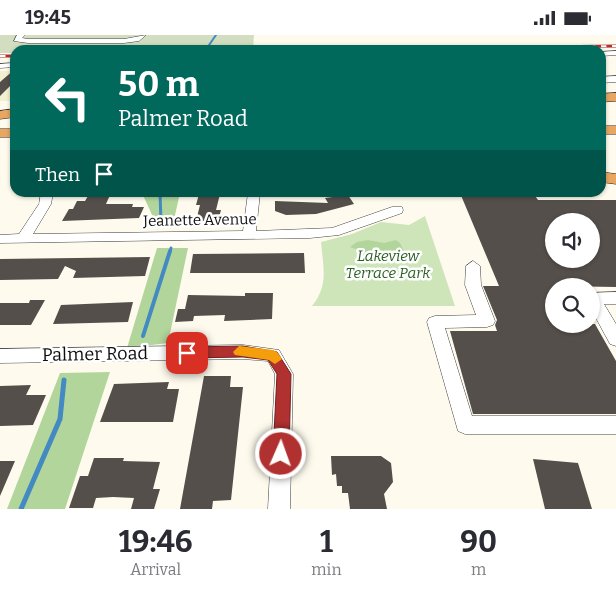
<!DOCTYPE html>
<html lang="en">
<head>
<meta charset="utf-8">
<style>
  :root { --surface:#fff; --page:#f7f7f7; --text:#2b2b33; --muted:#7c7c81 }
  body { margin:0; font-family:Bitter,serif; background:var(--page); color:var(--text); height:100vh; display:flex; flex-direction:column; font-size:19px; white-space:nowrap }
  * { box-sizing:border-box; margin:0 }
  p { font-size:16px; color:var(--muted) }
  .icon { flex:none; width:28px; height:28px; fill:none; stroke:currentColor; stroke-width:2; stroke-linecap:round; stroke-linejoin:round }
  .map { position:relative; height:474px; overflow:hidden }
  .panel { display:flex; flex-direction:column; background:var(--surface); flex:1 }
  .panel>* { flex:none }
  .top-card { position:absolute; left:10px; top:10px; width:596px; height:152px; border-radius:15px; box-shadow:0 1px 4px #0004; background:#00695c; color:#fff; overflow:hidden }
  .buttons { position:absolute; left:545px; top:178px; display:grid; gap:10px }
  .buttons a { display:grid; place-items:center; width:55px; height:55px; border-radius:50%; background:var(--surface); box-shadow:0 1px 4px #0004; font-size:25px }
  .pin { position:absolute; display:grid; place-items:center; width:42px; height:42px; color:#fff; margin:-21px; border-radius:10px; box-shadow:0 2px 8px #0006 }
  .me { position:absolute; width:55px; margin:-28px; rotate:2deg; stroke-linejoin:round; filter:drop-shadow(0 0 4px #0008) }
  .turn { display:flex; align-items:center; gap:18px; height:105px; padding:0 25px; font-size:22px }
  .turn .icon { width:65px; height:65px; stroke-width:2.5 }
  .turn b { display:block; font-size:35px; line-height:42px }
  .then { display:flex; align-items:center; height:48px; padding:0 25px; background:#0003; gap:10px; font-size:19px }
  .eta { display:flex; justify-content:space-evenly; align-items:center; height:85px; text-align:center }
  .eta b { font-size:30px; font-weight:700; line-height:35px }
  .status { display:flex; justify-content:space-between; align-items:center; height:35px; padding:0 25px; background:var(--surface); direction:ltr }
  .status svg { height:14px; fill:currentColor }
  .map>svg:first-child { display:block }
</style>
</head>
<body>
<div class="status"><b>19:45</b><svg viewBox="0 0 49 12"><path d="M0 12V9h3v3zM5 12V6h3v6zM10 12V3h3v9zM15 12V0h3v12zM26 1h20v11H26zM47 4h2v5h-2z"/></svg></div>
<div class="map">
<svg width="616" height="474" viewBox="0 0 616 474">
  <rect width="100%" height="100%" fill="#fefbee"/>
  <!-- farmland -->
  <path fill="#f2f0d0" d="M0,36H15V66H0Z"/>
  <!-- green -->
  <path fill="#cee5ba" d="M425,181L455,271H312C329,250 323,232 321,207L352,199L381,187L409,190Z"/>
  <!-- forest -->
  <path fill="#b2d59b" d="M142,158H180L172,193L142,191L153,182Z
    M368,205L384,208L396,205L400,208L404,216C381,227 372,220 350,212L357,207Z
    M157,213H188L168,308L127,313Z
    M110,337L65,474H7L60,338Z"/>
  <!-- cemetery -->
  <path fill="#d3dec1" d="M0,0H254L253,14L15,15V18H0Z"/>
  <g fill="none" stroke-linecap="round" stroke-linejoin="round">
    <!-- stream-far3 -->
    <path stroke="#4389c2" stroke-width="2" d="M207,13L216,0"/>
    <!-- stream-far2 -->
    <path stroke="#4389c2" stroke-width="3" d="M160,158L161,187
      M170,217L171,213"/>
    <!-- stream-far1 -->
    <path stroke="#4389c2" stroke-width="4" d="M143,301L170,216"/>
    <!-- stream -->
    <path stroke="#4389c2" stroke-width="5" d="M21,474L60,384L64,345"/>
  </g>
  <!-- building -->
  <path fill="#544f4a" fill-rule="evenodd" d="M15,34V46L0,61V47Z
    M460,158H533L538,165H616V252L554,251V289H595L616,326V379H473L450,296H497L495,290L497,285L483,251H499ZM554,186H591V224H554Z
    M199,159H220L216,175H221L218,186H196L200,170H196Z
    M110,160L106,169H133L132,172H144L139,183L62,186L69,174H73L77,166H85L88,161Z
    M348,160L354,169L316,179L286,180L275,176V166L328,168L325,163Z
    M304,218L305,238H190L193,219Z
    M150,222L145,241L73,243L76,236L65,231L58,244L0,245V224Z
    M245,258H273L272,284L224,286L225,280L194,281L193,286L175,287L178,274H185L188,260L245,261Z
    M30,265H45L31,290H0V268H29Z
    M133,267L128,287L53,289L61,270Z
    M204,341H231L230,352H243L231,465L213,466L212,474H180Z
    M169,347L167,354H179L173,387H100L114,349Z
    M31,350L26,360H46L33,390L0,391V351Z
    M331,421H381L391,428L393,447L384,459L387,474H350L348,458H342V451H337L336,439L332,440Z
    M94,423H124L123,426L160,427L153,454H160L154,474H131L134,463L113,462L96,463L93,473H69L80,441H88Z
    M533,424L578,428L592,474H545Z
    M0,426H15L0,461Z"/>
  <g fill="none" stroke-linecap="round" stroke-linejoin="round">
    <!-- minor casing -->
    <g stroke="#404040" stroke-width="1">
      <path id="minor" d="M17,0H25L22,3L28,4H124L146,0L139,6L124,8H28L14,6Z
        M616,16V20L601,21V17Z
        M15,28V32L0,33V29Z
        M616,41V47L601,48V42Z
        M41,158H53L51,169L33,199L243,196L248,158H260L256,196L332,193L392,172H402L403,175L402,178L339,200L310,203L0,208V200L19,199L39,169Z
        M473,226L480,231L481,250L495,286L493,290L487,292L445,293L472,381H616V399H465L458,396L427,287L429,283L435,281L476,280L465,250L466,231Z
        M616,257V269H604L616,289V311L610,309L591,274V258Z
        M243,310L279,315L293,339L290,474H268L275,339L268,326L243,324L0,328V314Z"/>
    </g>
    <!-- highway casing -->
    <g stroke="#1e1e1e" stroke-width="1">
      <path id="highway" d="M616,58V66L601,67V59Z
        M15,74V82L0,84V76Z
        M601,91H616V99H601Z
        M0,94H15V102H0Z
        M601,137L616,139V149L601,147Z"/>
    </g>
    <!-- minor -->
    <use href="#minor" fill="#fff" fill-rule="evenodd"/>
    <!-- highway -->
    <use href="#highway" fill="#e8a661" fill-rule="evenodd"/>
    <!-- rail casing -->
    <g stroke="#b13130" stroke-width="3">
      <path id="rail" d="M315,15L616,11
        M0,21H15"/>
    </g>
    <!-- rail -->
    <use href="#rail" stroke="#fff" stroke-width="2" stroke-dasharray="5.5" stroke-linecap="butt"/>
  </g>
  <!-- route -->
  <path fill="#b13130" stroke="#73201f" d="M243,311L277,317L291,339L289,419L287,424L281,426L276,424L273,419L277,339L268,325L243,322L187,323L180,318L187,312Z"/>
  <!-- slow -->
  <path fill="#f59e0b" d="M239,311L273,315L277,317L282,324L275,329L269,325L235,320L233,317Z"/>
  <g text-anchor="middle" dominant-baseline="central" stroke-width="5" stroke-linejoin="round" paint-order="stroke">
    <!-- street labels -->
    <g font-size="15" fill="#0d0d0d" stroke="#fff">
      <text transform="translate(200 185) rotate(-1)">Jeanette Avenue</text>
    </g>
    <!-- park labels -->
    <g font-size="15" font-style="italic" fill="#2c5f22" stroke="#fff">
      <text x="388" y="221">Lakeview<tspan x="388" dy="17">Terrace Park</tspan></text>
    </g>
    <!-- near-street labels -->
    <g font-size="18" fill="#0d0d0d" stroke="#fff">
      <text transform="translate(95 319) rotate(-1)">Palmer Road</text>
    </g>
  </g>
</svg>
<div class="buttons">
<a><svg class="icon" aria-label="sound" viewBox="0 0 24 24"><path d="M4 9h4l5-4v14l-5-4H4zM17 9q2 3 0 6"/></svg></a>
<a><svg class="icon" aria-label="search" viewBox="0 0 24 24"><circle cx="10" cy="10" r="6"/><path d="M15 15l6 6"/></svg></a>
</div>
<div class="pin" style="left:187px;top:318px;background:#d93025"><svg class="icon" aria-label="arrive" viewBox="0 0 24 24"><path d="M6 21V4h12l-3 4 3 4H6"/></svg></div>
<svg class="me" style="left:281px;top:419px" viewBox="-20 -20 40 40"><circle r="17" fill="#b13130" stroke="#fff" stroke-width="3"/><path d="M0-11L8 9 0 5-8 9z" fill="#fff"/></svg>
<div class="top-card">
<div class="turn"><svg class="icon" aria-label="left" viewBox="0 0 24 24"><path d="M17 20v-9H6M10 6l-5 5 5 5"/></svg><div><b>50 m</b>Palmer Road</div></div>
<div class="then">Then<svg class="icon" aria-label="arrive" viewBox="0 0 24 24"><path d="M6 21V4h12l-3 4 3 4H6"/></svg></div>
</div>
</div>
<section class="panel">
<div class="eta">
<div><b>19:46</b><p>Arrival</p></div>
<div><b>1</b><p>min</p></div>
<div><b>90</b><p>m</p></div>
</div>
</section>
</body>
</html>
